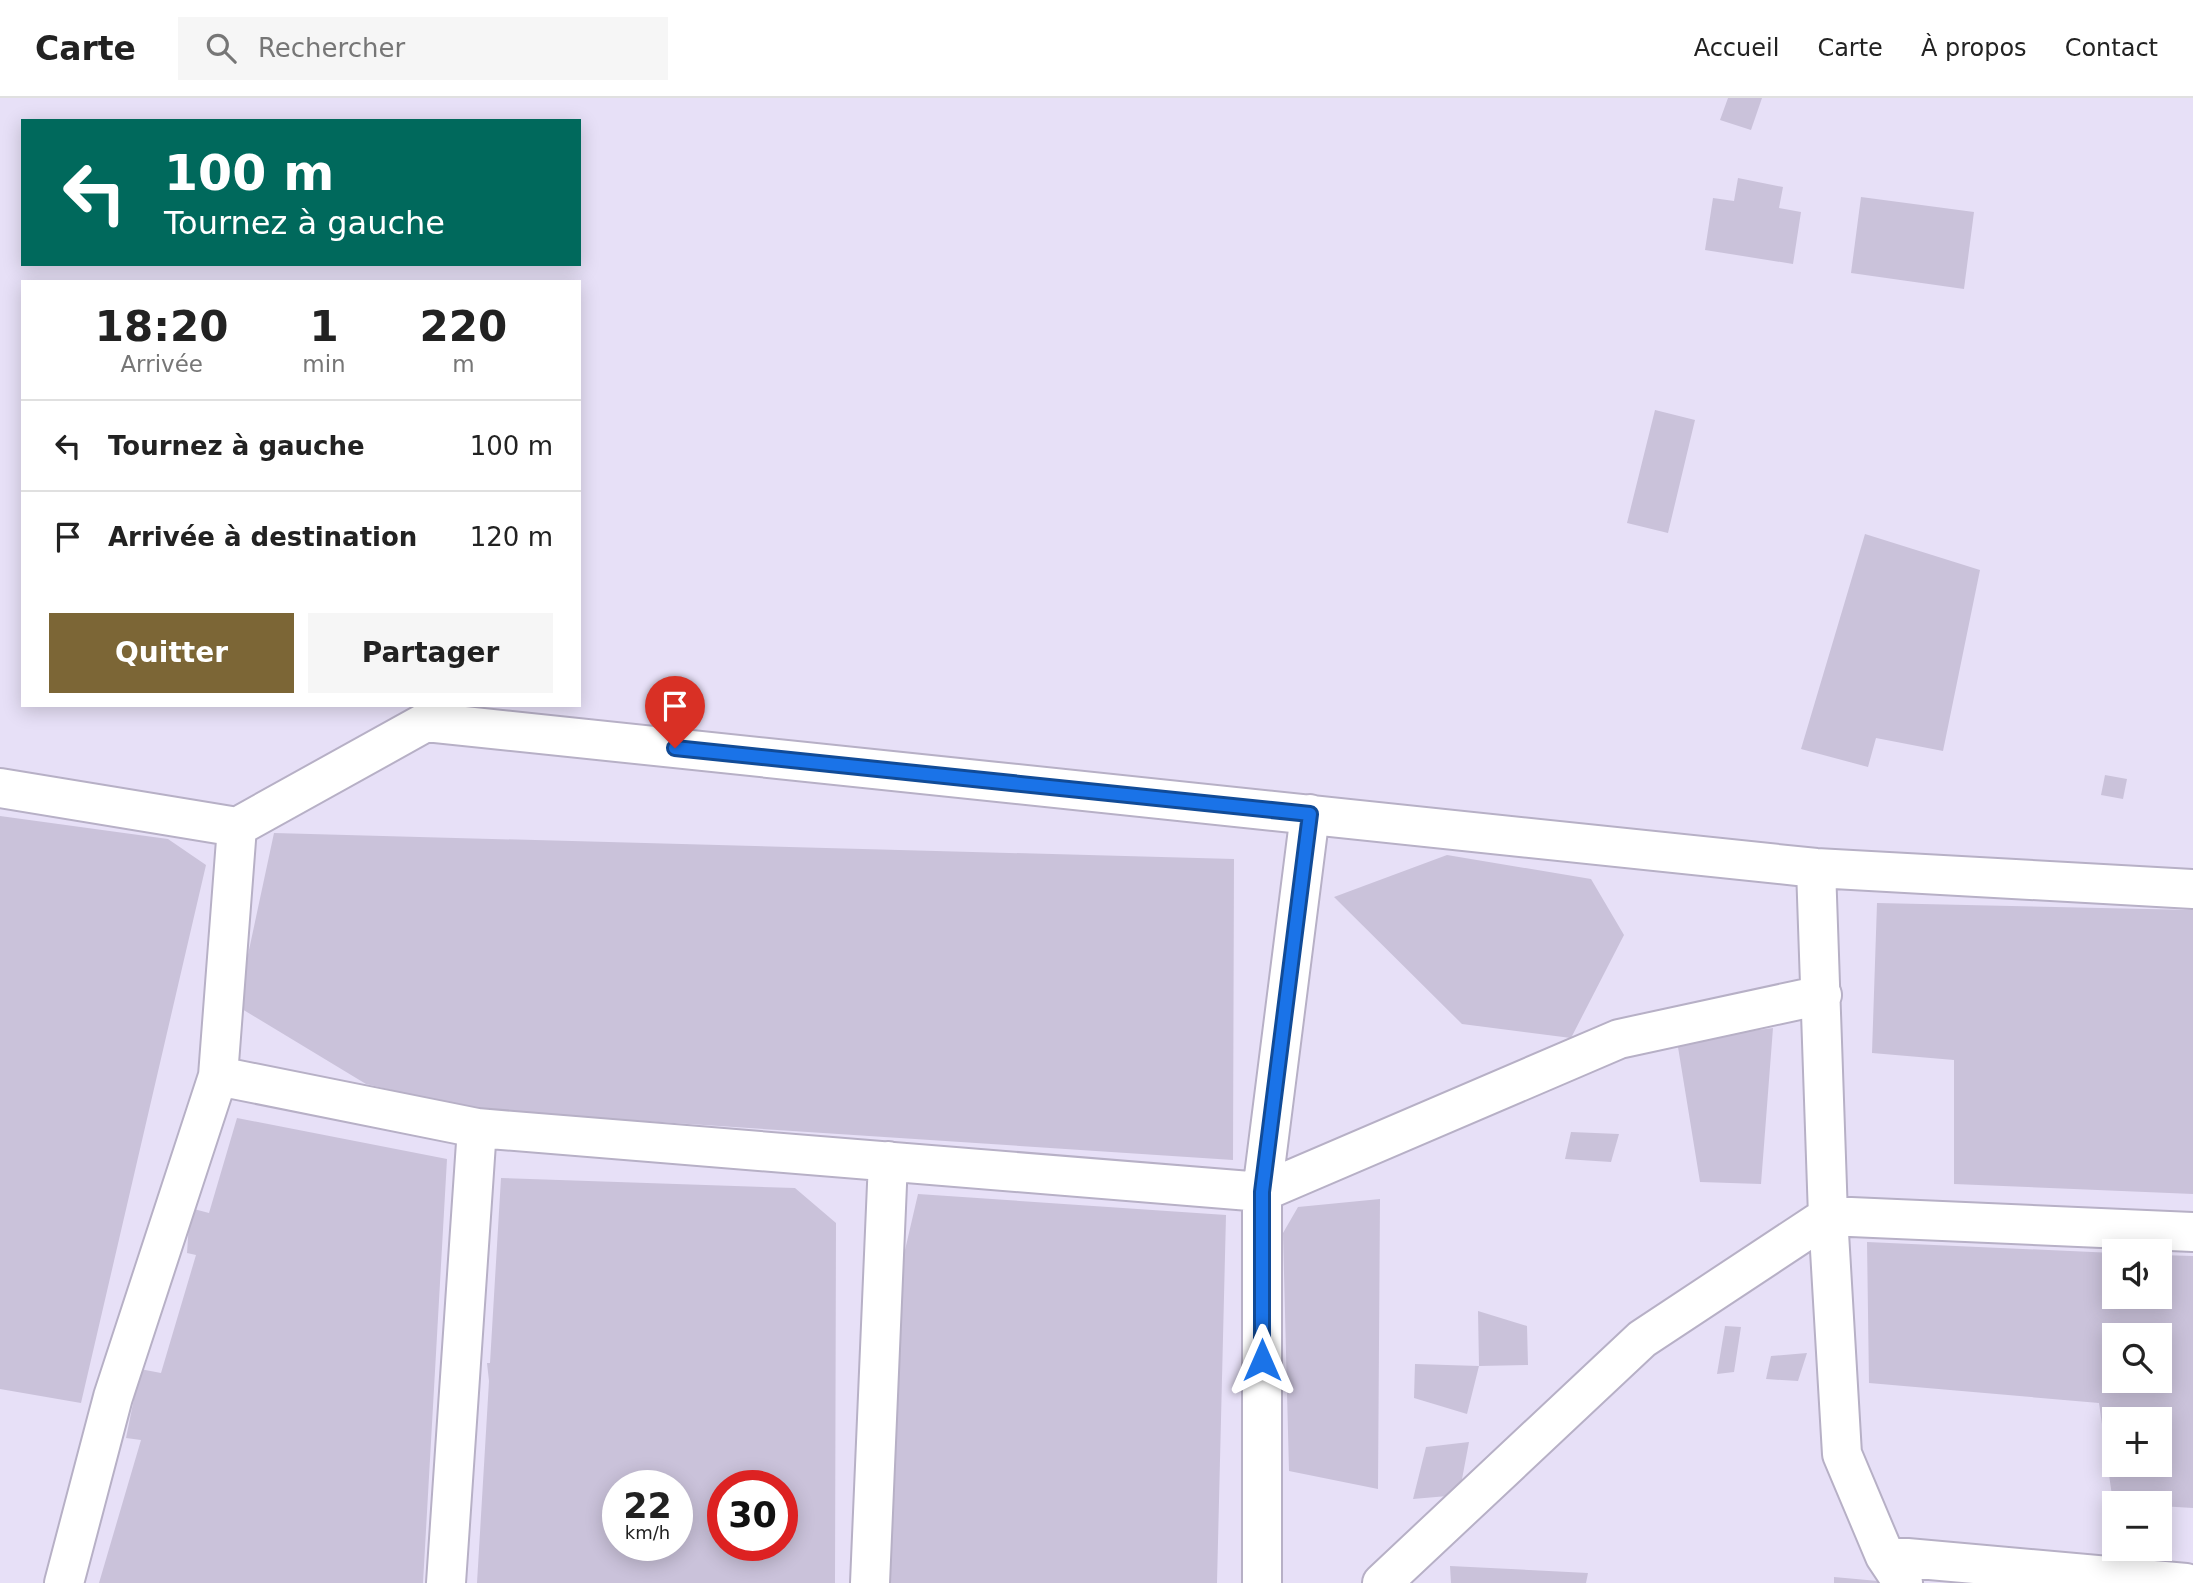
<!DOCTYPE html>
<html lang="fr">
<head>
<meta charset="utf-8">
<style>
  :root { --surface:#fff; --page:#f6f6f6; --text:#222; --muted:#767676; --line:#e0e0e0; --accent:#7c6636 }
  body { margin:0; font-family:"DejaVu Sans",sans-serif; background:var(--page); color:var(--text); height:100vh; display:flex; flex-direction:column; font-size:26px; white-space:nowrap }
  * { box-sizing:border-box; margin:0 }
  p { font-size:23px; color:var(--muted) }
  .icon { flex:none; width:38px; height:38px; fill:none; stroke:currentColor; stroke-width:2; stroke-linecap:round; stroke-linejoin:round }
  .map { position:relative; flex:1; overflow:hidden }
  .drawer { position:absolute; left:21px; top:182px; width:560px; height:427px; display:flex; flex-direction:column; background:var(--surface); border-radius:0px; box-shadow:0 4px 18px #0003 }
  .drawer>* { flex:none }
  .hud { position:absolute; left:21px; top:21px; width:560px; height:147px; border-radius:0px; box-shadow:0 4px 18px #0003; background:#00695c; color:#fff; overflow:hidden }
  .fabs { position:absolute; left:2102px; top:1141px; display:grid; gap:14px }
  .fabs a { display:grid; place-items:center; width:70px; height:70px; border-radius:0px; background:var(--surface); box-shadow:0 4px 18px #0003; font-size:35px }
  .speed { position:absolute; left:602px; top:1372px; display:flex; gap:14px; font-size:35px; font-weight:700; text-align:center }
  .speed>* { display:grid; place-content:center; width:91px; height:91px; border-radius:50%; background:var(--surface); box-shadow:0 4px 18px #0003; line-height:1 }
  .speed small { font-size:18px; font-weight:400 }
  .speed .limit { border:10px solid #d22; background:#fff; color:#111 }
  .pin { position:absolute; display:grid; place-items:center; width:60px; height:60px; color:#fff; margin:-72px -30px; border-radius:50% 50% 50% 0; rotate:-45deg; box-shadow:0 0 7px #0007 }
  .pin .icon { rotate:45deg }
  .me { position:absolute; width:77px; margin:-38px; rotate:0deg; stroke-linejoin:round; filter:drop-shadow(0 0 5px #0008) }
  .turn { display:flex; align-items:center; gap:24px; height:147px; padding:0 28px; font-size:32px }
  .turn .icon { width:91px; height:91px; stroke-width:2.5 }
  .turn b { display:block; font-size:49px; line-height:60px }
  .eta { display:flex; justify-content:space-evenly; align-items:center; height:119px; text-align:center }
  .eta b { font-size:42px; font-weight:700; line-height:49px }
  .action { display:flex; gap:14px; margin-top:auto; padding:14px 28px }
  .action a { flex:1; height:80px; border-radius:0px; background:var(--accent); color:#fff; font-size:28px; font-weight:700; line-height:80px; text-align:center }
  .action a+a { background:var(--page); color:var(--text) }
  ul { padding:0; list-style:none }
  li { display:flex; align-items:center; gap:21px; height:91px; padding:0 28px; border-top:2px solid var(--line) }
  li div { flex:1 }
  li b { display:block; font-size:26px }
  li em { font-style:normal }
  header { display:flex; align-items:center; gap:42px; box-sizing:border-box; height:98px; padding:0 35px; background:var(--surface); border-bottom:2px solid var(--line) }
  header strong { font-size:33px }
  nav { display:flex; gap:38px; margin-inline-start:auto; font-size:24px }
  .search { width:490px; height:63px; background:var(--page); display:flex; align-items:center; gap:18px; box-sizing:border-box; padding:0 24px; border-radius:0px; color:var(--muted); font-size:26px }
  .map>svg:first-child { display:block }
</style>
</head>
<body>
<header>
<strong>Carte</strong>
<div class="search"><svg class="icon" aria-label="search" viewBox="0 0 24 24"><circle cx="10" cy="10" r="6"/><path d="M15 15l6 6"/></svg>Rechercher</div>
<nav><a>Accueil</a><a>Carte</a><a>À propos</a><a>Contact</a></nav>
</header>
<div class="map">
<svg width="2193" height="1485" viewBox="0 0 2193 1485">
  <rect width="100%" height="100%" fill="#e7e0f7"/>
  <!-- building -->
  <path fill="#cac2da" fill-rule="evenodd" d="M1728,0H1762L1751,32L1720,22Z
    M1738,80L1783,89L1779,110L1801,114L1793,166L1705,152L1713,100L1734,103Z
    M1861,99L1974,114L1964,191L1851,175Z
    M1655,312L1695,322L1668,435L1627,425Z
    M1865,436L1980,472L1943,653L1876,640L1868,669L1801,651Z
    M2105,677L2127,681L2123,701L2101,697Z
    M0,718L168,741L206,767L81,1305L0,1291Z
    M274,735L1234,761L1233,1062L476,1012L366,986L237,908Z
    M1447,757L1591,781L1624,837L1571,940L1462,926L1334,799Z
    M1877,805L2193,812V1096L1954,1086V962L1872,955Z
    M1773,930L1761,1086L1700,1084L1677,943Z
    M237,1020L447,1061L423,1485H99L141,1342L126,1340L140,1271L161,1275L196,1157L187,1155L190,1110L209,1115Z
    M1571,1034L1619,1036L1611,1064L1565,1061Z
    M501,1080L795,1090L836,1125L835,1485H477L489,1283L487,1265H490ZM618,1388H677V1447H618ZM723,1388H782V1447H723Z
    M918,1096L1226,1117L1217,1485H885L902,1165Z
    M1380,1101L1378,1391L1289,1373L1283,1135L1298,1109Z
    M1867,1144L2114,1155V1199H2160V1157L2193,1158V1410L2160,1408V1405H2113L2099,1305L1869,1285ZM2114,1237H2160V1283H2114ZM2114,1321H2160V1367H2114Z
    M1478,1213L1527,1228L1528,1267L1479,1268Z
    M1725,1228L1741,1229L1734,1274L1717,1276Z
    M1807,1255L1798,1283L1766,1281L1771,1258Z
    M1415,1266L1479,1268L1467,1316L1414,1300Z
    M1469,1344L1459,1397L1413,1401L1426,1349Z
    M1450,1468L1588,1475L1586,1485H1451Z
    M1834,1479L1878,1483V1485H1834Z"/>
  <g fill="none" stroke-linecap="round" stroke-linejoin="round">
    <!-- minor casing -->
    <g stroke="#b7b0c6" stroke-width="42">
      <path id="minor" d="M0,690L237,729L426,624L1816,770L2193,791
        M1816,770L1828,1118L1842,1356L1885,1458L1903,1485
        M218,978L477,1030L1262,1094L1619,941L1822,897
        M1885,1458L2186,1485
        M64,1485L113,1299L218,978L237,729
        M446,1485L477,1030
        M870,1485L888,1063
        M1262,1485V1094L1310,716
        M1382,1485L1642,1241L1828,1118L2193,1134"/>
    </g>
    <!-- minor -->
    <use href="#minor" stroke="#fff" stroke-width="38"/>
  </g>
  <g fill="none" stroke-linecap="round" stroke-linejoin="round">
    <!-- route casing -->
    <g stroke="#114b97" stroke-width="18">
      <path id="route" d="M675,650L1310,716L1262,1094V1262"/>
    </g>
    <!-- route -->
    <use href="#route" stroke="#1a73e8" stroke-width="12"/>
  </g>
</svg>
<div class="fabs">
<a><svg class="icon" aria-label="sound" viewBox="0 0 24 24"><path d="M4 9h4l5-4v14l-5-4H4zM17 9q2 3 0 6"/></svg></a>
<a><svg class="icon" aria-label="search" viewBox="0 0 24 24"><circle cx="10" cy="10" r="6"/><path d="M15 15l6 6"/></svg></a>
<a>+</a>
<a>−</a>
</div>
<div class="speed"><div>22<small>km/h</small></div><div class="limit">30</div></div>
<div class="pin" style="left:675px;top:650px;background:#d93025"><svg class="icon" aria-label="arrive" viewBox="0 0 24 24"><path d="M6 21V4h12l-3 4 3 4H6"/></svg></div>
<svg class="me" style="left:1262px;top:1262px" viewBox="-20 -20 40 40"><path d="M0-17L14 15 0 8-14 15z" fill="#1a73e8" stroke="#fff" stroke-width="4"/></svg>
<div class="hud">
<div class="turn"><svg class="icon" aria-label="left" viewBox="0 0 24 24"><path d="M17 20v-9H6M10 6l-5 5 5 5"/></svg><div><b>100 m</b>Tournez à gauche</div></div>
</div>
<section class="drawer">
<div class="eta">
<div><b>18:20</b><p>Arrivée</p></div>
<div><b>1</b><p>min</p></div>
<div><b>220</b><p>m</p></div>
</div>
<ul>
<li><svg class="icon" aria-label="left" viewBox="0 0 24 24"><path d="M17 20v-9H6M10 6l-5 5 5 5"/></svg><div><b>Tournez à gauche</b></div><em>100 m</em></li>
<li><svg class="icon" aria-label="arrive" viewBox="0 0 24 24"><path d="M6 21V4h12l-3 4 3 4H6"/></svg><div><b>Arrivée à destination</b></div><em>120 m</em></li>
</ul>
<div class="action"><a>Quitter</a><a>Partager</a></div>
</section>
</div>
</body>
</html>
